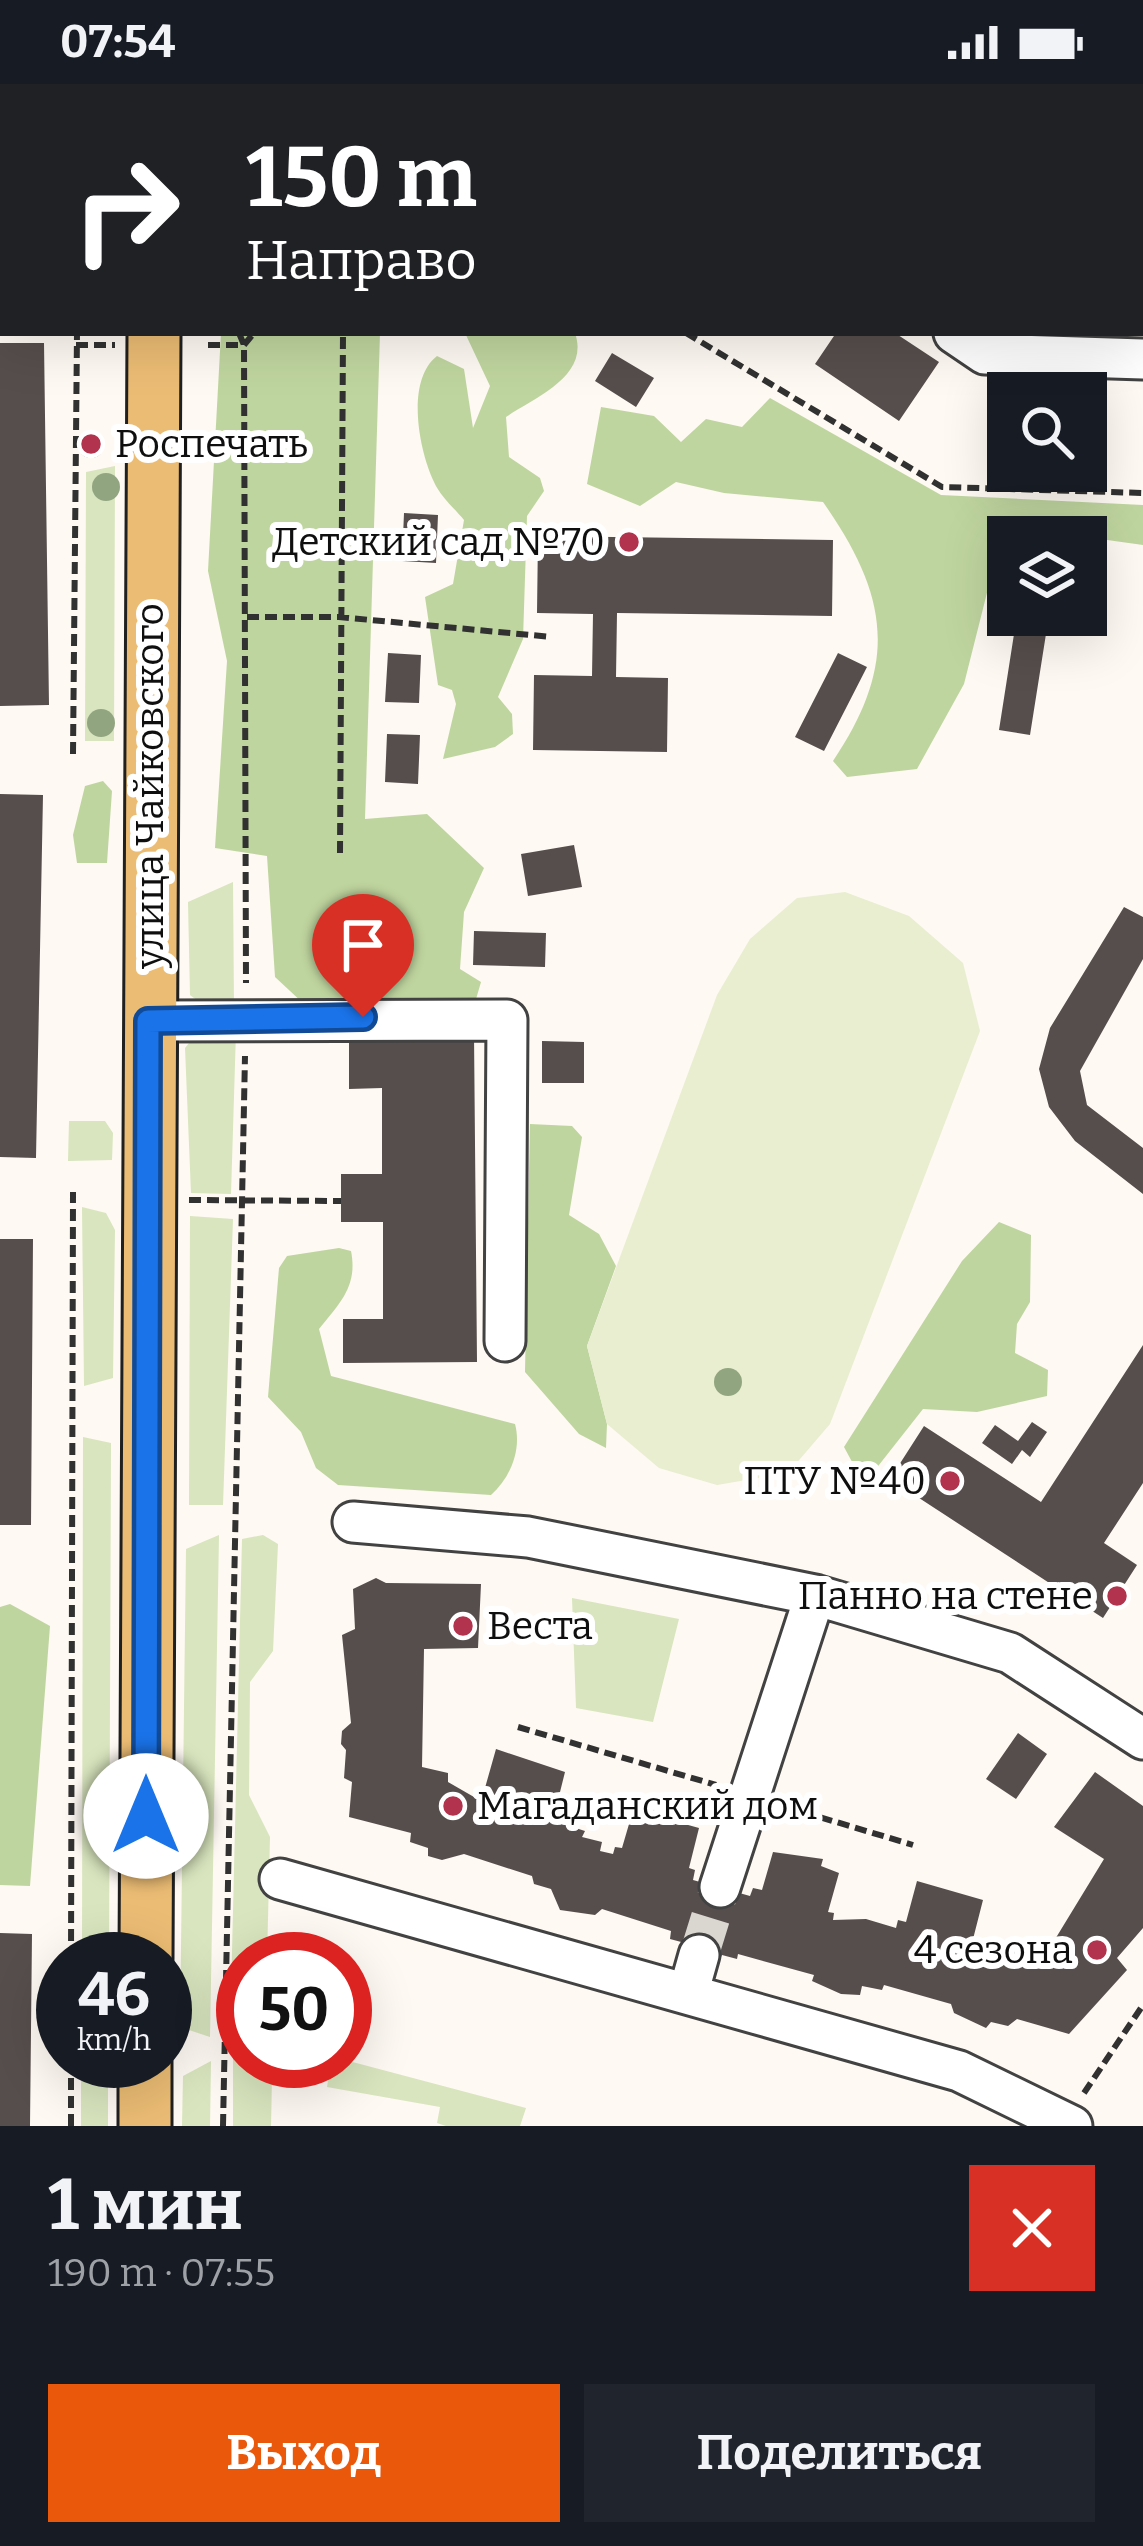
<!DOCTYPE html>
<html lang="ru">
<head>
<meta charset="utf-8">
<style>
  :root { --surface:#171b24; --page:#20242c; --text:#f1f3f6; --muted:#9ea1a6; --accent:#ea580c }
  body { margin:0; font-family:Bitter,serif; background:var(--page); color:var(--text); height:100vh; display:flex; flex-direction:column; font-size:45px; white-space:nowrap }
  * { box-sizing:border-box; margin:0 }
  p { font-size:39px; color:var(--muted) }
  .icon { flex:none; width:66px; height:66px; fill:none; stroke:currentColor; stroke-width:2; stroke-linecap:round; stroke-linejoin:round }
  .map { position:relative; height:2042px; overflow:hidden }
  .sheet { display:flex; flex-direction:column; background:var(--surface); flex:1 }
  .sheet>* { flex:none }
  .top-card { position:absolute; left:0px; top:0px; width:1143px; height:252px; box-shadow:0 12px 48px #0002; background:#202124; color:#fff; overflow:hidden }
  .buttons { position:absolute; left:987px; top:288px; display:grid; gap:24px }
  .buttons a { display:grid; place-items:center; width:120px; height:120px; border-radius:0px; background:var(--surface); box-shadow:0 12px 48px #0002; font-size:60px }
  .speed { position:absolute; left:36px; top:1848px; display:flex; gap:24px; font-size:60px; font-weight:700; text-align:center }
  .speed>* { display:grid; place-content:center; width:156px; height:156px; border-radius:50%; background:var(--surface); box-shadow:0 12px 48px #0002; line-height:1 }
  .speed small { font-size:30px; font-weight:400 }
  .speed .limit { border:18px solid #d22; background:#fff; color:#111 }
  .pin { position:absolute; display:grid; place-items:center; width:102px; height:102px; color:#fff; margin:-123px -51px; border-radius:50% 50% 50% 0; rotate:-45deg; box-shadow:0 0 12px #0007 }
  .pin .icon { rotate:45deg }
  .me { position:absolute; width:132px; margin:-66px; rotate:0deg; stroke-linejoin:round; filter:drop-shadow(0 0 9px #0008) }
  .turn { display:flex; align-items:center; gap:42px; height:252px; padding:0 48px; font-size:54px }
  .turn .icon { width:156px; height:156px; stroke-width:2.5 }
  .turn b { display:block; font-size:84px; line-height:102px }
  .round { display:grid; place-items:center; flex:none; width:126px; height:126px; border-radius:0px; background:var(--page) }
  .summary { display:flex; align-items:center; justify-content:space-between; height:204px; padding:0 48px }
  h1 { font-size:72px; font-weight:700; line-height:90px }
  .cta { display:flex; gap:24px; margin-top:auto; padding:24px 48px }
  .cta a { flex:1; height:138px; border-radius:0px; background:var(--accent); color:#fff; font-size:48px; font-weight:700; line-height:138px; text-align:center }
  .cta a+a { background:var(--page); color:var(--text) }
  .status { display:flex; justify-content:space-between; align-items:center; height:84px; padding:0 60px; background:var(--surface); direction:ltr }
  .status svg { height:33px; fill:currentColor }
  .map>svg:first-child { display:block }
</style>
</head>
<body>
<div class="status"><b>07:54</b><svg viewBox="0 0 49 12"><path d="M0 12V9h3v3zM5 12V6h3v6zM10 12V3h3v9zM15 12V0h3v12zM26 1h20v11H26zM47 4h2v5h-2z"/></svg></div>
<div class="map">
<svg width="1143" height="2042" viewBox="0 0 1143 2042">
  <rect width="100%" height="100%" fill="#fef9f2"/>
  <!-- green -->
  <path fill="#d8e5be" d="M115,382L114,657H85L86,388Z
    M233,798L234,923H206L190,911L188,818Z
    M236,947L231,1110L191,1109L185,964L198,948Z
    M69,1037H105L113,1049L112,1076L68,1077Z
    M82,1123L106,1129L115,1146L113,1294L84,1302Z
    M190,1132L233,1135L223,1421H189Z
    M83,1353L111,1359L109,1875H82Z
    M219,1451L210,1953L180,1943L186,1465Z
    M263,1451L278,1460L273,1567L250,1598L249,1711L270,1753L267,1875H243V1951H230L242,1455Z
    M572,1514L679,1535L653,1638L576,1624Z
    M233,1975L302,1977L300,1999L272,1995L271,2042H233Z
    M345,1976L526,2024L520,2042H446L437,2039L440,2023L327,2003L331,1977Z
    M81,1977H108V2042H81Z
    M211,1977L210,2042H182L183,1992Z"/>
  <!-- forest -->
  <path fill="#bfd59f" d="M221,249H380L365,735L427,730L484,784L464,828L460,885L481,898L474,922L304,920L275,893L267,772L215,764L227,577L208,487Z
    M465,249H575C590,292 536,313 506,333L509,373L540,394L544,407L527,432L523,555L498,613L512,630L513,650L495,663L443,675L456,620L452,606L438,601L425,513L453,500L464,436C455,425 440,412 434,398C418,364 406,296 437,272L464,285L473,344L490,302Z
    M770,314L941,411L1143,421V461L1086,453H1008V467L997,469L964,600L917,685L847,693L833,677C899,579 889,512 823,418L724,409L676,398L640,422L587,400L601,323L654,332L681,358L706,335L742,343Z
    M103,697L112,707L107,779H77L73,751L85,702Z
    M530,1040L572,1042L582,1053L569,1131L599,1150L616,1182L587,1262L607,1340L606,1364L579,1350L525,1288Z
    M999,1138L1031,1151L1030,1218L1017,1240L1015,1269L1048,1286L1047,1312L977,1328L923,1325L875,1386L857,1387L844,1363L962,1177Z
    M339,1164L351,1167C358,1202 340,1219 319,1245L331,1292L515,1340C522,1366 510,1394 491,1411L338,1401L316,1384L301,1348L268,1313L279,1184L287,1172Z
    M10,1520L50,1542L30,1802L0,1801V1523Z"/>
  <!-- pitch -->
  <path fill="#e8eecf" d="M845,808L909,832L963,879L980,947L830,1340L788,1389L717,1401L659,1384L607,1340L587,1262L717,911L750,855L797,814Z"/>
  <!-- building -->
  <path fill="#564e4c" d="M836,249H895L939,278L899,337L815,280Z
    M0,259H44L49,621L0,622Z
    M612,269L654,294L636,323L595,297Z
    M1086,316H1093L1094,398L994,399L993,317H1008V387H1086Z
    M78 361a13 13 0 1 1 26 0a13 13 0 1 1-26 0Z
    M404,429L438,431L436,479L402,477Z
    M538,452L833,456L832,532L617,529L616,593L668,594L667,668L533,666L534,591L592,592L593,530L537,529Z
    M1017,531H1049L1030,651L999,646Z
    M388,569L421,571L419,619L385,618Z
    M838,569L867,583L824,667L795,653Z
    M387,650L420,651L418,700L385,698Z
    M0,710L43,711L36,1074L0,1073Z
    M574,761L582,803L528,812L521,770Z
    M1124,823L1143,833V875L1080,987L1087,1021L1143,1064V1110L1075,1057L1049,1023L1039,985L1050,944Z
    M474,847L546,849L545,883L473,881Z
    M474,950L477,1278L343,1279V1235H383V1138H341V1090H382V1004L349,1005V951Z
    M542,957L584,958V999H542Z
    M0,1155H33L31,1441H0Z
    M1143,1261V1399L1104,1459L1137,1481L1103,1534L890,1395L924,1342L1041,1418Z
    M1032,1338L1047,1348L1030,1373L1022,1366L1012,1380L982,1359L995,1341L1018,1357Z
    M376,1494L386,1499L481,1500L478,1564L424,1565L422,1683L448,1689V1698L474,1713L483,1711L496,1665L565,1688L555,1728L562,1732L560,1739L585,1747L582,1753L602,1758L600,1767L613,1770L615,1763L622,1764L634,1723L682,1732L681,1739L699,1744L689,1784L695,1786L693,1796L750,1812L753,1804L762,1806L773,1768L823,1775L821,1782L839,1789L828,1828L834,1829L833,1836L866,1835L896,1844L898,1836L906,1838L917,1797L983,1816L972,1859L978,1862L976,1869L1012,1874L1015,1867L1043,1875L1104,1775L1054,1743L1095,1688L1143,1722V1844L1117,1874L1127,1886L1069,1950L1017,1935L1008,1942L991,1938L986,1944L954,1929L951,1920L884,1901L882,1906L862,1902L860,1911L841,1910L812,1897L814,1891L738,1870L737,1875L722,1871L719,1878L682,1867L685,1859L670,1855L671,1847L602,1825L595,1831L560,1826L551,1805L534,1800L532,1792L464,1770L442,1776L428,1772V1764L410,1758L411,1749L349,1733L352,1698L344,1694L346,1666L341,1660L342,1647L351,1639L342,1551L355,1545L353,1505Z
    M1018,1649L1047,1670L1016,1715L986,1695Z
    M0,1849L32,1850L30,2042H0Z"/>
  <g fill="none" stroke-linecap="round" stroke-linejoin="round">
    <!-- minor-tunnel -->
    <path stroke="#dad6d0" stroke-width="39" stroke-dasharray="39 20" stroke-linecap="butt" d="M699,1871L720,1803"/>
    <!-- minor casing -->
    <g stroke="#424242" stroke-width="45">
      <path id="minor" d="M583,0L588,3
        M954,249L985,270L1143,275
        M148,937L507,936L505,1257
        M353,1438L528,1453L815,1511L1010,1569L1143,1655
        M280,1795L959,1987L1072,2042
        M720,1803L815,1511
        M688,1910L699,1871"/>
    </g>
    <!-- major casing -->
    <g stroke="#202020" stroke-width="57">
      <path id="major" d="M157,0V3
        M146,1875L154,249
        M145,2042V1977"/>
    </g>
    <!-- path -->
    <path stroke="#313131" stroke-width="6" stroke-dasharray="12 6" stroke-linecap="butt" d="M219,0V3
      M82,3V0
      M318,3V0
      M458,3L459,2
      M959,3L964,0
      M239,249L244,261L246,899
      M686,249L942,403L1143,409
      M76,261H115
      M208,261H244L254,249
      M247,533H339L552,553
      M73,670L77,249
      M340,769L343,249
      M189,1116L341,1117
      M518,1643L716,1701
      M786,1723L913,1761
      M71,1875L73,1108
      M1084,2009L1143,1921
      M71,2042V1977
      M223,2042L245,972"/>
    <!-- minor -->
    <use href="#minor" stroke="#fff" stroke-width="39"/>
    <!-- major -->
    <use href="#major" stroke="#ebbc74" stroke-width="51"/>
  </g>
  <!-- trees -->
  <g fill="#92a581">
    <circle cx="106" cy="403" r="14"/>
    <circle cx="101" cy="639" r="14"/>
    <circle cx="728" cy="1298" r="14"/>
  </g>
  <g fill="none" stroke-linecap="round" stroke-linejoin="round">
    <!-- route casing -->
    <g stroke="#114b97" stroke-width="30">
      <path id="route" d="M146,1732L148,937L363,933"/>
    </g>
    <!-- route -->
    <use href="#route" stroke="#1a73e8" stroke-width="21"/>
  </g>
  <!-- markers -->
  <g fill="#b2334d" stroke="#fff" stroke-width="4.5">
    <circle cx="91" cy="360" r="12"/>
    <circle cx="629" cy="458" r="12"/>
    <circle cx="950" cy="1397" r="12"/>
    <circle cx="1117" cy="1512" r="12"/>
    <circle cx="463" cy="1542" r="12"/>
    <circle cx="453" cy="1722" r="12"/>
    <circle cx="1097" cy="1866" r="12"/>
  </g>
  <g text-anchor="middle" dominant-baseline="central" stroke-width="12" stroke-linejoin="round" paint-order="stroke">
    <!-- poi labels -->
    <g font-size="39" fill="#0f0f0f" stroke="#fff" text-anchor="end">
      <text x="115" y="360" text-anchor="start">Роспечать</text>
      <text x="605" y="458">Детский сад №70</text>
      <text x="926" y="1397">ПТУ №40</text>
      <text x="1093" y="1512">Панно на стене</text>
      <text x="487" y="1542" text-anchor="start">Веста</text>
      <text x="477" y="1722" text-anchor="start">Магаданский дом</text>
      <text x="1073" y="1866">4 сезона</text>
    </g>
    <!-- street labels -->
    <g font-size="39" fill="#0f0f0f" stroke="#fff">
      <text transform="translate(150 702) rotate(-90)">улица Чайковского</text>
    </g>
  </g>
</svg>
<div class="buttons">
<a><svg class="icon" aria-label="search" viewBox="0 0 24 24"><circle cx="10" cy="10" r="6"/><path d="M15 15l6 6"/></svg></a>
<a><svg class="icon" aria-label="layers" viewBox="0 0 24 24"><path d="M12 4l9 5-9 5-9-5zM3 14l9 5 9-5"/></svg></a>
</div>
<div class="speed"><div>46<small>km/h</small></div><div class="limit">50</div></div>
<div class="pin" style="left:363px;top:933px;background:#d93025"><svg class="icon" aria-label="arrive" viewBox="0 0 24 24"><path d="M6 21V4h12l-3 4 3 4H6"/></svg></div>
<svg class="me" style="left:146px;top:1732px" viewBox="-20 -20 40 40"><circle r="19" fill="#fff"/><path d="M0-13L10 11 0 6-10 11z" fill="#1a73e8"/></svg>
<div class="top-card">
<div class="turn"><svg class="icon" aria-label="right" viewBox="0 0 24 24"><path d="M7 20v-9h11M14 6l5 5-5 5"/></svg><div><b>150 m</b>Направо</div></div>
</div>
</div>
<section class="sheet">
<div class="summary"><div><h1>1 мин</h1><p>190 m · 07:55</p></div><a class="round" style="background:#d93025;color:#fff"><svg class="icon" aria-label="close" viewBox="0 0 24 24"><path d="M6 6l12 12M18 6L6 18"/></svg></a></div>
<div class="cta"><a>Выход</a><a>Поделиться</a></div>
</section>
</body>
</html>
